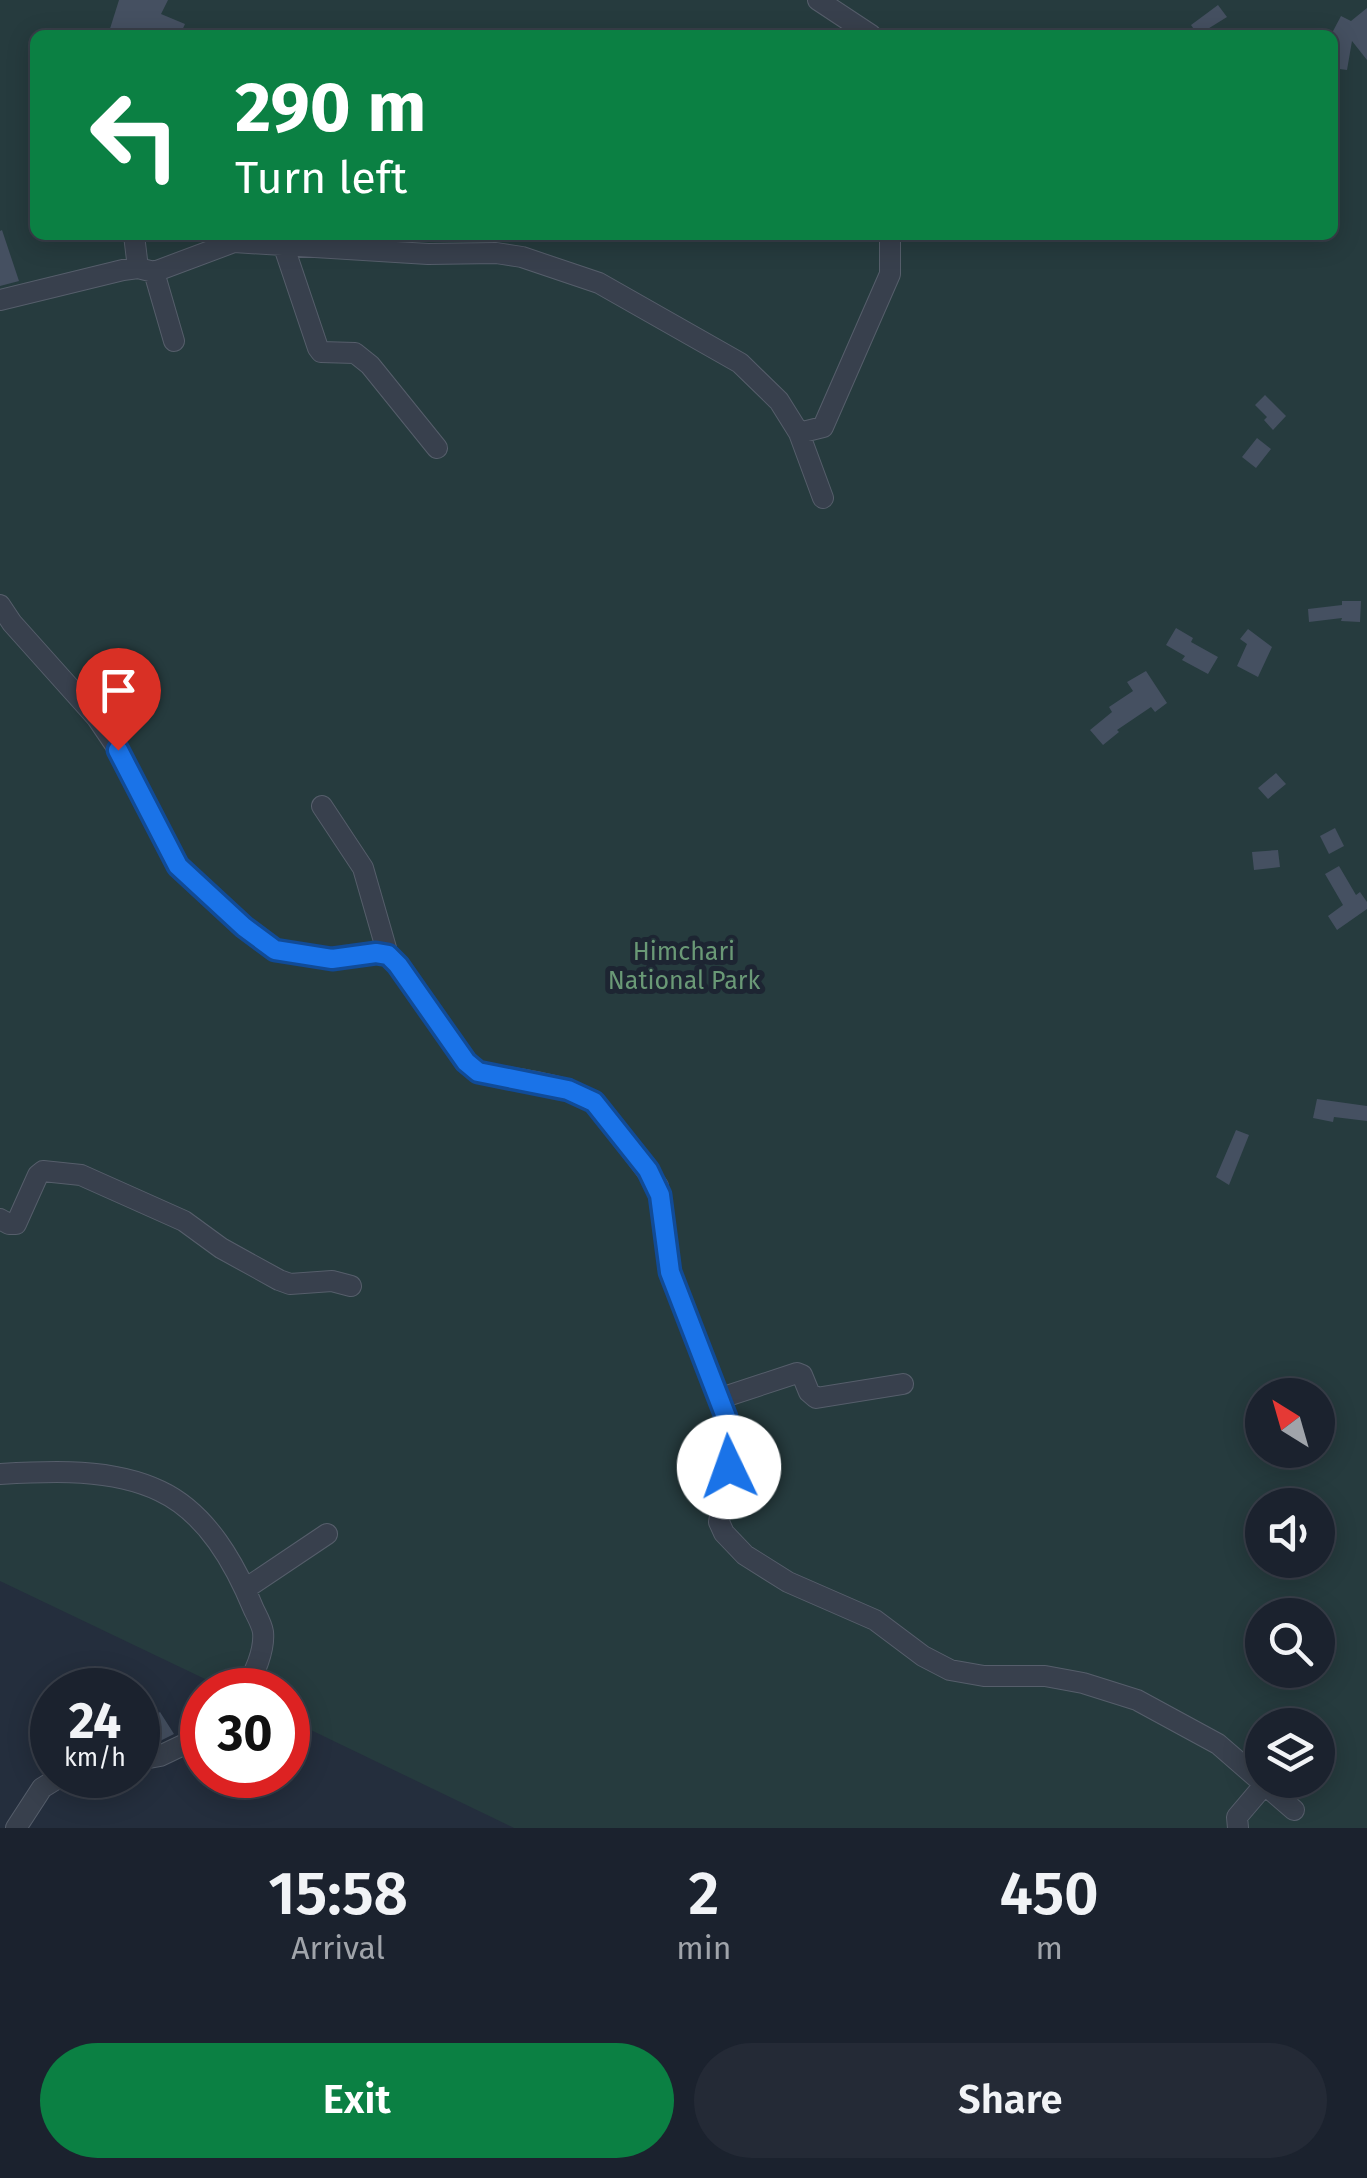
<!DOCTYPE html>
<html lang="en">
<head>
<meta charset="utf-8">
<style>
  :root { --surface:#1b222e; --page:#242a36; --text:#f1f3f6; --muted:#a0a4aa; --line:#393f4a; --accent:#0b8043 }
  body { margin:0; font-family:"Fira Sans",sans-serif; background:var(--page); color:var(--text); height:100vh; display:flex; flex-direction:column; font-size:38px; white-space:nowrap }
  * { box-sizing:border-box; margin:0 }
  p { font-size:32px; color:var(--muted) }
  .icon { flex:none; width:55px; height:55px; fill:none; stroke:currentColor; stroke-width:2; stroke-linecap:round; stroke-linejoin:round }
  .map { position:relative; height:1828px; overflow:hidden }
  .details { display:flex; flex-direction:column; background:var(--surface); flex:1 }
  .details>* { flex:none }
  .banner { position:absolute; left:30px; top:30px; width:1308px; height:210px; border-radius:15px; box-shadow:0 5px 25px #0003,0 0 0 2px var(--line); background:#0b8043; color:#fff; overflow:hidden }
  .needle { width:65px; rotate:323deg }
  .controls { position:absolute; left:1245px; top:1378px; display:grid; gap:20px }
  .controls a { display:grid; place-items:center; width:90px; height:90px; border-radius:50%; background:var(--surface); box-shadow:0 5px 25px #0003,0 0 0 2px var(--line); font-size:50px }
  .speed { position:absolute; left:30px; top:1668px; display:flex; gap:20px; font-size:50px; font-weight:700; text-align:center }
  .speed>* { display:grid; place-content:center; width:130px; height:130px; border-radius:50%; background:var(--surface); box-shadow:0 5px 25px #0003,0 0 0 2px var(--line); line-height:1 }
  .speed small { font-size:25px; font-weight:400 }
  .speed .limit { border:15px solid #d22; background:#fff; color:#111 }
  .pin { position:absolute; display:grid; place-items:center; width:85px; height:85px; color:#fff; margin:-102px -42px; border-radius:50% 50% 50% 0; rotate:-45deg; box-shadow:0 0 10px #0007 }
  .pin .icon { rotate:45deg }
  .me { position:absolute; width:110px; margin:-55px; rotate:357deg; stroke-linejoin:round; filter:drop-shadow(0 0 8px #0008) }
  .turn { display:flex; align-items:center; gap:35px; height:210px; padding:0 40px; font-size:45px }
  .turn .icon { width:130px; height:130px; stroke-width:2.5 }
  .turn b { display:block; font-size:70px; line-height:85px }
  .eta { display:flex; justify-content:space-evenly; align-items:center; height:170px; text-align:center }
  .eta b { font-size:60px; font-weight:600; line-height:70px }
  .action { display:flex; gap:20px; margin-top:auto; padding:20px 40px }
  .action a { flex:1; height:115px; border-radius:60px; background:var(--accent); color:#fff; font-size:40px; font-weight:600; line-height:115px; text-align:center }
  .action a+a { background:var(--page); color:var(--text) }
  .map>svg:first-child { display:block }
</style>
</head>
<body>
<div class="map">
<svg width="1367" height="1828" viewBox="0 0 1367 1828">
  <rect width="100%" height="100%" fill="#242e3d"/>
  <!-- green -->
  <path fill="#263b3e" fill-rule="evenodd" d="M0,0H1367V1828H514L288,1719V1690H228L0,1581ZM35,35H1332V235H35ZM1262,1395H1318V1450H1262ZM1262,1505H1318V1560H1262ZM1262,1615H1318V1670H1262ZM1262,1725H1318V1780H1262Z"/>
  <!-- building -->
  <path fill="#455061" d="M119,0H168L161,14L185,24L180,35H108Z
    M1218,5L1227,17L1198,35L1191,25Z
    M1367,8V60L1352,41L1347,70L1332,68V33L1341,16L1351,21Z
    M2,230L19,281L0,286V231Z
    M1265,395L1286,416L1273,430L1264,420L1267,417L1255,405Z
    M1257,438L1271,449L1256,468L1242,457Z
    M1342,601H1361L1360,622L1341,621L1342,618L1309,622L1308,609L1342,605Z
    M1176,628L1193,638L1191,642L1218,657L1208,674L1182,660L1185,656L1166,645Z
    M1248,629L1272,647L1258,677L1237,666L1247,644L1240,639Z
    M1146,671L1167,703L1155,712L1151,707L1117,730L1119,732L1103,745L1090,730L1112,712L1109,707L1133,691L1127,682Z
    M1276,773L1286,784L1268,799L1258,788Z
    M1335,828L1344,846L1329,854L1320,836Z
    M1278,850L1280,867L1254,870L1252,852Z
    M1339,866L1356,895L1360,892L1367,902V909L1337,930L1328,916L1343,905L1325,874Z
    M1317,1099L1367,1106V1121L1334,1117L1333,1122L1313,1118Z
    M1236,1130L1249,1135L1229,1185L1216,1177Z
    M160,1712L174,1734L160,1741L148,1720Z"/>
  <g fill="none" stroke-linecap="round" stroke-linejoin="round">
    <!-- minor casing -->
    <g stroke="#565e6b" stroke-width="22">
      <path id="minor" d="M818,0L871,35
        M134,235L138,268
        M283,244L318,348L321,352L355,353L370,365L437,448
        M154,272L174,341
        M0,300L123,270L138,268L154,272L234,242L428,254L496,253L522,257L599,283L740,363L779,401L799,433L823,498
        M799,433L823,427L890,274V235
        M0,605L12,623L97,718L118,749L178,866L244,927L275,950L332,959L376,953L388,955L399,965L466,1062L478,1072C511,1079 580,1083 601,1110L658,1186L670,1271L726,1417L729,1467L719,1522L724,1533L745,1555L788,1582L875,1620L923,1656L950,1670L984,1676H1045L1083,1683L1137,1700L1218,1744L1294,1810
        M322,806L363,868L388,955
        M0,1219L9,1224H16L38,1175L43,1171L81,1175L184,1221L221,1248L279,1280L290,1284L332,1281L351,1286
        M721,1398L797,1373L802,1375L809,1392L816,1398L903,1384
        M0,1474C52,1471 112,1468 160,1491C207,1513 235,1564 254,1610C257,1616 262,1625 263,1632C265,1650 254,1675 245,1690
        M245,1589L327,1534
        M138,1760L160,1756L202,1736
        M16,1828L42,1788L63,1775
        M1238,1828L1237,1817L1265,1784"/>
    </g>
    <!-- minor -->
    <use href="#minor" stroke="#38404d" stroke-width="20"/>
  </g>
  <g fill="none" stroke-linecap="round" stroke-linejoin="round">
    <!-- route casing -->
    <g stroke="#114b97" stroke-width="25">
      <path id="route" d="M118,750L178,866L244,927L275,950L332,959L376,953L388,955L398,965L466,1062L478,1072L568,1090L594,1102L648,1170L660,1195L670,1272L726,1417L729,1467"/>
    </g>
    <!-- route -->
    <use href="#route" stroke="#1a73e8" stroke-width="18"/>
  </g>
  <g text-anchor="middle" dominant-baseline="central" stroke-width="10" stroke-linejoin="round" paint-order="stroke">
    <!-- park labels -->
    <g font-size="25" fill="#6a9976" stroke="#1d2532">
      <text x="684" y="952">Himchari<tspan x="684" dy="29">National Park</tspan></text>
    </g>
  </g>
</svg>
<div class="controls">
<a><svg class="needle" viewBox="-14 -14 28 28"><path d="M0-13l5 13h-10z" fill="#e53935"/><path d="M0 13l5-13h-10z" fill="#a0a4aa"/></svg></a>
<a><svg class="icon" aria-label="sound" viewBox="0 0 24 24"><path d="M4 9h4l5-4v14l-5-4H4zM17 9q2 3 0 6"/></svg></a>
<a><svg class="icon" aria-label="search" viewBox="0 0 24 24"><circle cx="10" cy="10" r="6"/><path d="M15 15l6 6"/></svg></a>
<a><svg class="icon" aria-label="layers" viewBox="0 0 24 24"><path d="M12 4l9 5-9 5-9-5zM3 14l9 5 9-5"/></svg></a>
</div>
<div class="speed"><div>24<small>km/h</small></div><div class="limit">30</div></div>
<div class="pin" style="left:118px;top:750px;background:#d93025"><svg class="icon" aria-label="arrive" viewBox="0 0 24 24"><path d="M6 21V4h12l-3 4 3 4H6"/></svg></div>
<svg class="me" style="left:729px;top:1467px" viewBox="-20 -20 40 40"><circle r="19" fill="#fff"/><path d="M0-13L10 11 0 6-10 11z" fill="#1a73e8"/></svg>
<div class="banner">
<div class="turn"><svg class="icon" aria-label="left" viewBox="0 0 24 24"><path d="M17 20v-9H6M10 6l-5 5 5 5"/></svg><div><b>290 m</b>Turn left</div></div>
</div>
</div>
<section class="details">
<div class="eta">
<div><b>15:58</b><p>Arrival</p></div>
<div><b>2</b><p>min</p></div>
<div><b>450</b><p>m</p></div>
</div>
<div class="action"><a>Exit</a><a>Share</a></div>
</section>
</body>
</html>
